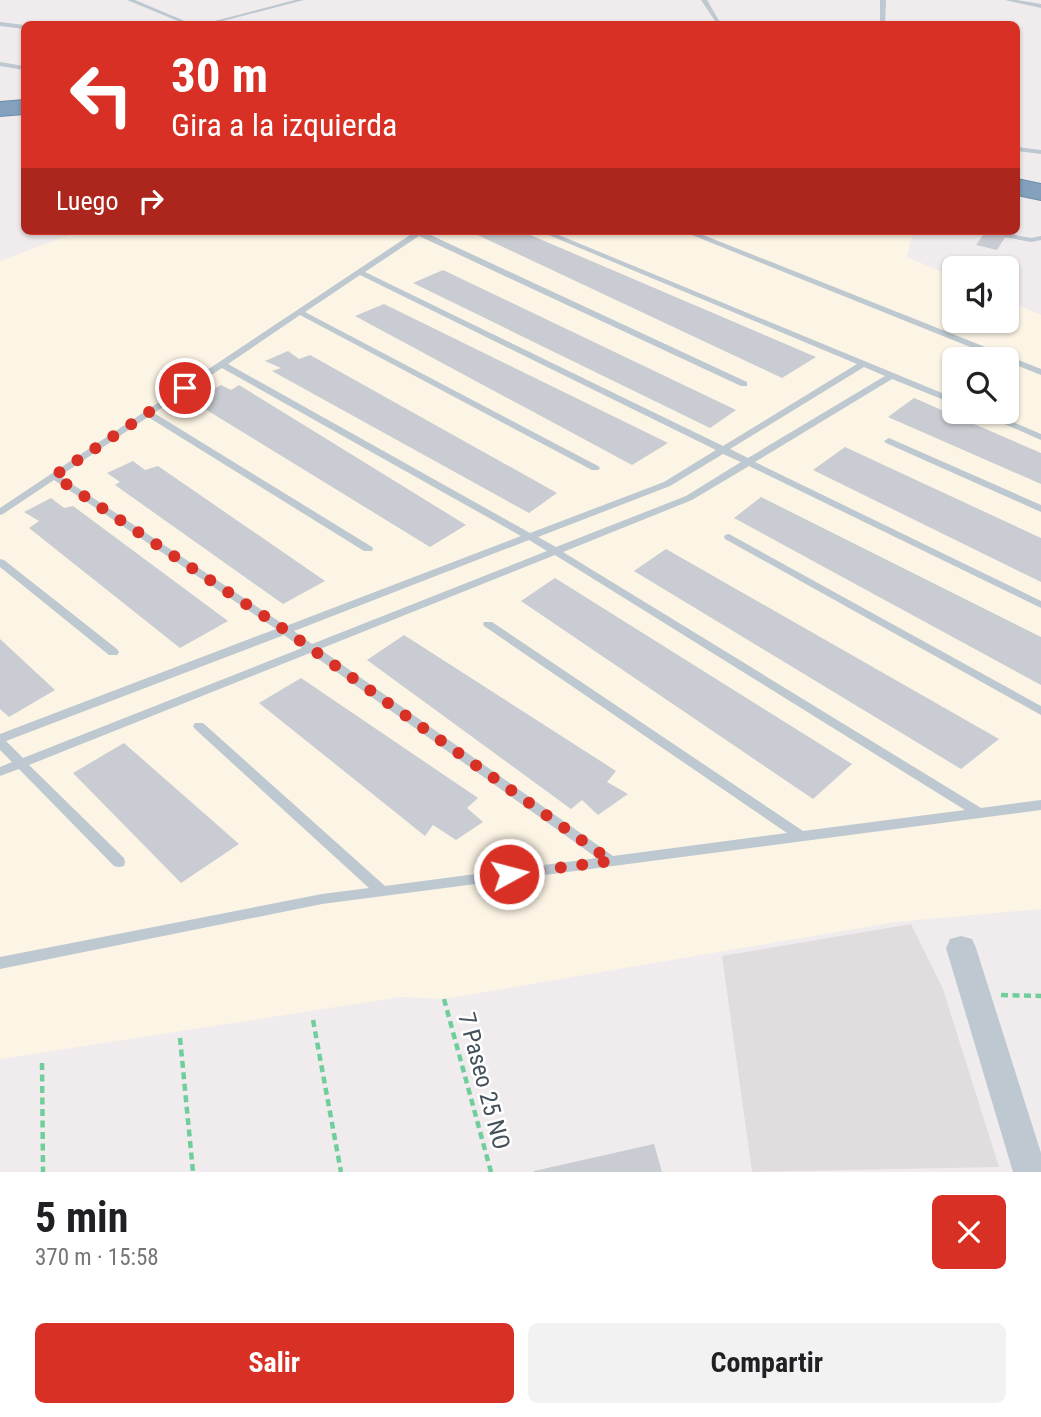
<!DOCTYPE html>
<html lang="es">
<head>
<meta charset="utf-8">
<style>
  :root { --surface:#fff; --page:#f2f2f2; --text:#202124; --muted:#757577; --accent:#d93025 }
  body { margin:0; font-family:"Roboto Condensed",sans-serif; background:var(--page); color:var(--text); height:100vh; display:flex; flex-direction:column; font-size:26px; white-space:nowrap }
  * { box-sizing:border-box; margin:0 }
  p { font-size:23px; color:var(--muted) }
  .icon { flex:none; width:38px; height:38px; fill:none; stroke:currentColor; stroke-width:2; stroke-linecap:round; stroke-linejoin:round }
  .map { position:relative; height:1172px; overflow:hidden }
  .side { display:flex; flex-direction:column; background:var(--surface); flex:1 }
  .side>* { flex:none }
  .guide { position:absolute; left:21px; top:21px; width:999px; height:214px; border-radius:10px; box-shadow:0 2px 5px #0004; background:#d93025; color:#fff; overflow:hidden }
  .fabs { position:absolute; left:942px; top:256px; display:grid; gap:14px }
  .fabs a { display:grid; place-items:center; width:77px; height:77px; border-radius:10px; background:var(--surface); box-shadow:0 2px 5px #0004; font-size:35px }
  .pin { position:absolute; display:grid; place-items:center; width:60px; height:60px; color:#fff; margin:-30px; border:4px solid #fff; border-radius:50%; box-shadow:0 2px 7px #0007 }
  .me { position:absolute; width:77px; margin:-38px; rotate:83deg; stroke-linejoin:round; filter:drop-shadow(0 0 5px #0008) }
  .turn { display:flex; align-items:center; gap:24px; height:147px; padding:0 35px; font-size:32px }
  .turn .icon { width:91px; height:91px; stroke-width:2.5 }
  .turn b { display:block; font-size:49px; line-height:60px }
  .then { display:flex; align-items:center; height:66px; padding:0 35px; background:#0003; gap:14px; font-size:26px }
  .round { display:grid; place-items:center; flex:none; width:74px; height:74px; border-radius:10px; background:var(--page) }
  .overview { display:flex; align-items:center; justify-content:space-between; height:119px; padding:0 35px }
  h1 { font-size:42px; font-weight:700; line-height:52px }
  .action { display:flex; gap:14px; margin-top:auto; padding:14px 35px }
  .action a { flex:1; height:80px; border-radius:10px; background:var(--accent); color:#fff; font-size:28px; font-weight:700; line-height:80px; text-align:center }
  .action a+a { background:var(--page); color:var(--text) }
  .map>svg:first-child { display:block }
</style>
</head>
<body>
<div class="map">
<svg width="1041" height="1172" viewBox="0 0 1041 1172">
  <rect width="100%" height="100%" fill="#f0eced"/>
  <!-- commercial -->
  <path fill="#fcf4e4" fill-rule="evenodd" d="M80,231H913L907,257L954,277V320H1006V300L1041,315V909L895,922L444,999L401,997L0,1059V261ZM954,359H1006V411H954Z"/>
  <!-- education -->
  <path fill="#e1dddf" d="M911,924L943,989L999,1167L752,1172L722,956Z"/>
  <!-- building -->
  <path fill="#c9ccd2" d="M469,231H521L816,357L782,378Z
    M986,231H1009L997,250L976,245Z
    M443,270L736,410L710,428L413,283Z
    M384,304L668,443L632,465L355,316Z
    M288,351L299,359L310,355L557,493L529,513L272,371L281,368L265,361Z
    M221,385L231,390L239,385L466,525L430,547L200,406L209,402L200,397Z
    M914,398L1041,453V484L888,417Z
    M845,447L1041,538V582L813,470Z
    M133,461L145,470L158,466L325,581L283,604L115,485L120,482L107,473Z
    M761,497L1041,637V685L734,518Z
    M51,498L64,508L73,506L228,621L180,648L29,528L39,521L24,512Z
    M666,549L999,739L961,769L634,571Z
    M555,578L852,764L813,799L521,601Z
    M404,635L616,771L607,782L628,794L598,815L582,800L571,809L367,660Z
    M0,639L55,690L9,717L0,709Z
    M301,678L478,798L467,808L483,822L456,840L433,825L425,836L259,703Z
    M124,743L239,844L181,883L73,773Z
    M654,1144L662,1172H534V1171Z"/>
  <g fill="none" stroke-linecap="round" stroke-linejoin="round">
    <!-- highway casing -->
    <g stroke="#6e8ca9" stroke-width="2">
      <path id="highway" d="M24,100V114L0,116V102Z
        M1017,179L1041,184V200L1017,195Z"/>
    </g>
    <!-- path -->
    <path stroke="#70ce9d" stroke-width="4.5" stroke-dasharray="7 4.5" stroke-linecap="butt" d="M1001,995L1041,996
      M444,999L491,1172
      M313,1020L341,1172
      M180,1038L193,1172
      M42,1063L43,1172"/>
    <!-- lane -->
    <path fill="#bdc8d0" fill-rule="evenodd" d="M127,0H135L192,24H185Z
      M295,0H304L211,24H203Z
      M701,0H707L721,24H717Z
      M880,0H886L885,24H880Z
      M1005,0H1017L1041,4V8Z
      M0,22L24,25V29L0,26Z
      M0,62L24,66V70L0,66Z
      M1017,147L1041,150V154L1017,151Z
      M411,231H425L424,232L747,382V386H741L419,236L365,272L723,446L857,364L539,231H549L954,398V404L892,379L755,462L1041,601V608L749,466L692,500L563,552L981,808L1041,800V810L322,904L0,969V957L322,894L369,888L195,729L193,726L195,723H203L385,886L597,858L310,653L29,765L124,858L125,862L124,866L119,867L114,866L19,769L0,776V767L12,762L0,750V734L276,629L54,480L3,514L0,515V508L413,233ZM360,275L716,450L664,482L530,533L228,364L300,315L592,470H598L600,468L598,466L305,312ZM864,367L885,376L748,458L730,449ZM222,368L521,536L286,626L60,476L148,417L364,551H372L373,549L372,547L154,413ZM723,454L741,462L686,496L556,547L538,537L670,486ZM529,540L547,551L312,644L294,631ZM555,555L965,810L803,831L492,622H484L483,624L484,626L787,833L613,856L320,649ZM284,635L302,648L23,758L6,741Z
      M682,231H693L1041,369V375L1006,361V359H1000Z
      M1004,233L1031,238L1041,236V240L1031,242L1004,237Z
      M975,411H987L1041,434V440Z
      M889,438L1041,505V512L886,443L884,441Z
      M729,534L1041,706V715L725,539L724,537L725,535Z
      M0,559L4,560L117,649L119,652L117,655H109L0,567Z"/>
    <!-- street -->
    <path fill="#bdc8d0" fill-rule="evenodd" d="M961,936L972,939L976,948L1041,1153V1172H1013L946,948L950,939Z"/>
    <!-- highway -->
    <use href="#highway" fill="#83a1bd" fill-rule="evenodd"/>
  </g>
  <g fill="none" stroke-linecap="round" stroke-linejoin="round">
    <!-- route -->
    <path stroke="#d93025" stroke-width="12" stroke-dasharray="0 21.6" d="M185,388L54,476L285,630L611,861L509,874"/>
  </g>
  <g text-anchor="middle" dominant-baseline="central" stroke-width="5" stroke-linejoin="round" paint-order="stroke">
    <!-- near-street labels -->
    <g font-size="24" fill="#45515a" stroke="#fff">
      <text transform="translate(484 1081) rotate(75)">7 Paseo 25 NO</text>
    </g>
  </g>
</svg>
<div class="fabs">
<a><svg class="icon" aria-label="sound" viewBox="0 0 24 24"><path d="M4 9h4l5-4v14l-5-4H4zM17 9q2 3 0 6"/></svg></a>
<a><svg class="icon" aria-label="search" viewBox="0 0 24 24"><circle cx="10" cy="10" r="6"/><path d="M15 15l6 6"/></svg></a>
</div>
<div class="pin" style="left:185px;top:388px;background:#d93025"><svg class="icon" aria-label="arrive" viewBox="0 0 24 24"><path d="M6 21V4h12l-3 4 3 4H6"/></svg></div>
<svg class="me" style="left:509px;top:874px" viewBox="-20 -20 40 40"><circle r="17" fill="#d93025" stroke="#fff" stroke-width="3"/><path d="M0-11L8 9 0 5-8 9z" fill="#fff"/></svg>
<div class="guide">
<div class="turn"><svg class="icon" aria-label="left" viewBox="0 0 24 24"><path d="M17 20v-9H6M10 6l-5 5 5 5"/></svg><div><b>30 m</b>Gira a la izquierda</div></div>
<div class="then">Luego<svg class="icon" aria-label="right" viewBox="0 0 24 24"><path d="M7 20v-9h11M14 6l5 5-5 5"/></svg></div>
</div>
</div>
<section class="side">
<div class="overview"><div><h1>5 min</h1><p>370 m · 15:58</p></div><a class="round" style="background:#d93025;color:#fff"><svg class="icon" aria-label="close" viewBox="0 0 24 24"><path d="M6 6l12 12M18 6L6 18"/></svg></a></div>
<div class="action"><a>Salir</a><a>Compartir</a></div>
</section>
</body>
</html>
